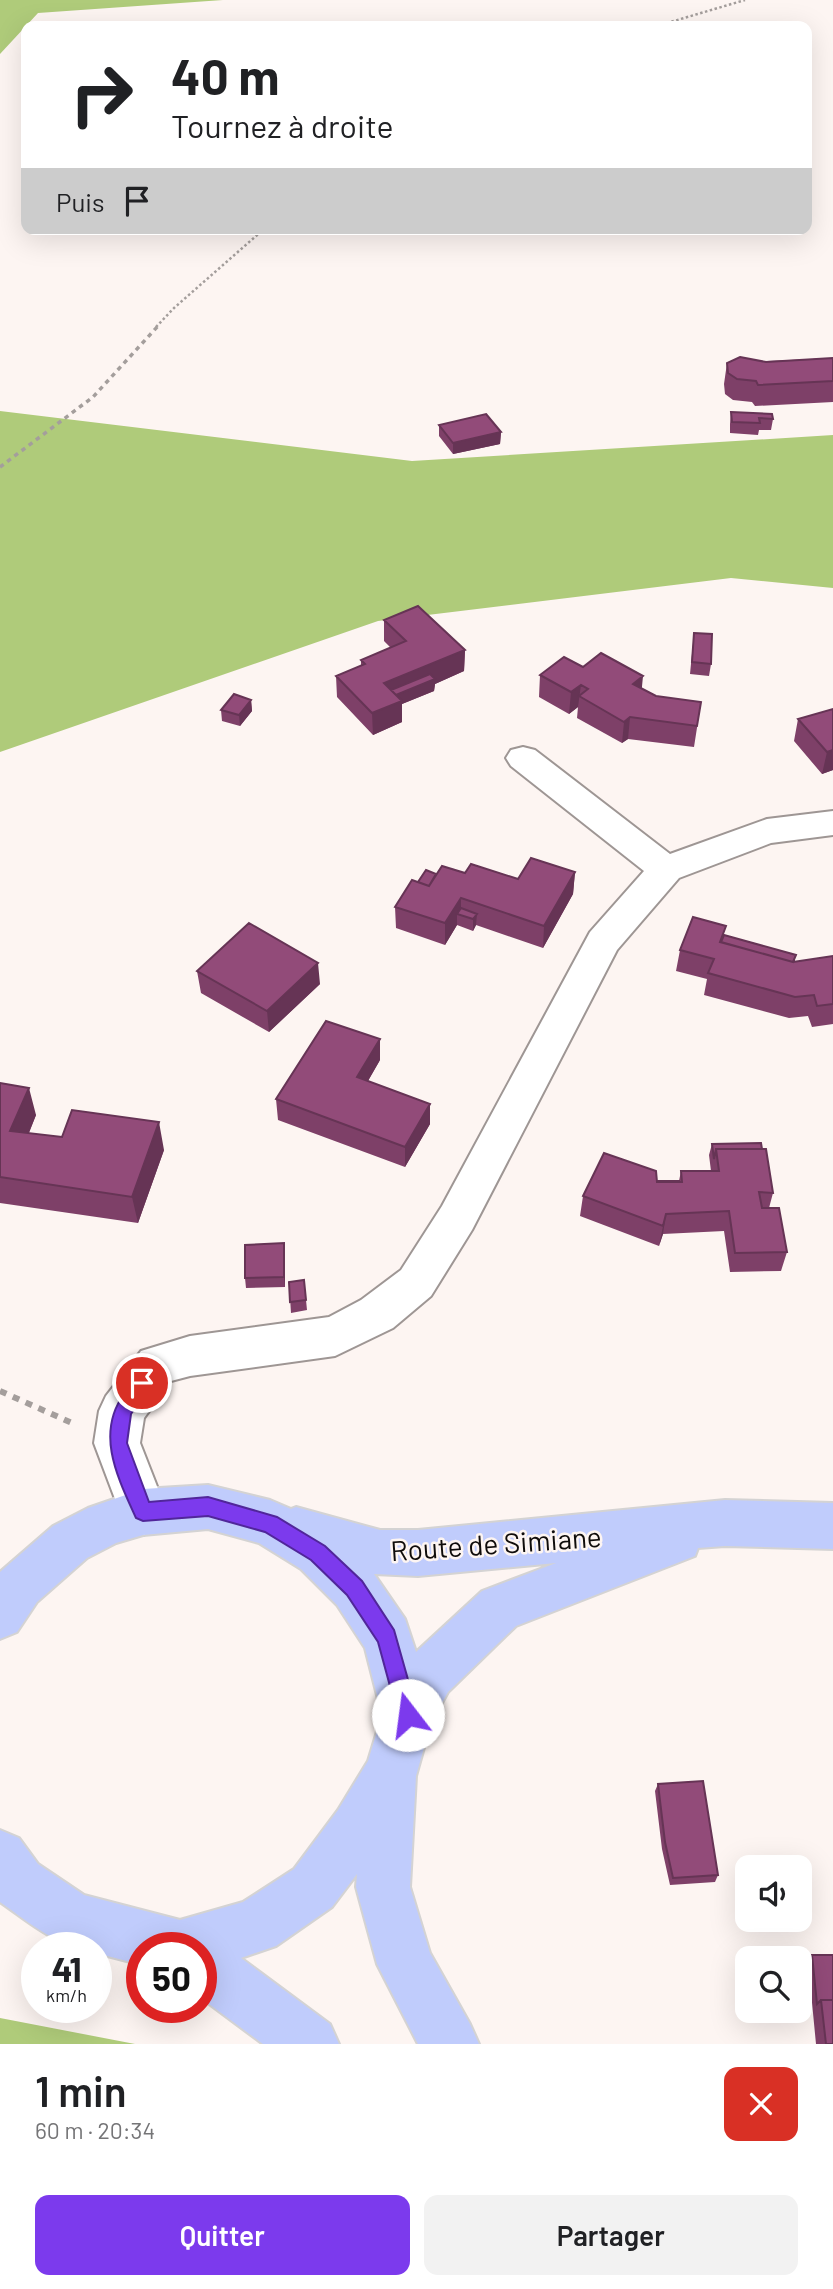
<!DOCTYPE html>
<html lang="fr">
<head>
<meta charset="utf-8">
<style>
  :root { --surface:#fff; --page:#f2f2f2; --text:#202124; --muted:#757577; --accent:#7c3aed }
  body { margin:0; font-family:Barlow,sans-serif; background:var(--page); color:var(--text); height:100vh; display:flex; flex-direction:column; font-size:26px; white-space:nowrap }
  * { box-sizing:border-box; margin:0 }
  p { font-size:23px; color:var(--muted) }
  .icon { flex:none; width:38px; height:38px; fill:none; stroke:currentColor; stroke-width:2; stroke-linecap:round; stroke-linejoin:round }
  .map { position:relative; height:2044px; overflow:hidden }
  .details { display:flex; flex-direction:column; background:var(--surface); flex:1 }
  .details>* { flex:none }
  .guide { position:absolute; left:21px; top:21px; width:791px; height:214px; border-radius:14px; box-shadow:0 7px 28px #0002; background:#fff; color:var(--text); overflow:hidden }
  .buttons { position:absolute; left:735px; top:1855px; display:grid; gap:14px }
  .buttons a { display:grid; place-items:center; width:77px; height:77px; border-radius:14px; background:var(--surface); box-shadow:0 7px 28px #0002; font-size:35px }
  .speed { position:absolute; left:21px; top:1932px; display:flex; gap:14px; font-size:35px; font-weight:700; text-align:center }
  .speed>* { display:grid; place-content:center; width:91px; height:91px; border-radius:50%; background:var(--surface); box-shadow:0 7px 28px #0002; line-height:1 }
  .speed small { font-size:18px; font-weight:400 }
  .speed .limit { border:10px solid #d22; background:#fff; color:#111 }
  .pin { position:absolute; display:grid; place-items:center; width:60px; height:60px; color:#fff; margin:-30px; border:4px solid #fff; border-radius:50%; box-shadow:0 2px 7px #0007 }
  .me { position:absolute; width:77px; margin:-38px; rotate:345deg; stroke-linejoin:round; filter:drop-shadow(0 0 5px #0008) }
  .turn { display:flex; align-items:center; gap:24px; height:147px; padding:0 35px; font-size:32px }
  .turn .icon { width:91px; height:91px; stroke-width:2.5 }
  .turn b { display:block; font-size:49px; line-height:60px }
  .then { display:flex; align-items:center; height:66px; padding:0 35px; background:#0003; gap:14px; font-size:26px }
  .round { display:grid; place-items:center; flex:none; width:74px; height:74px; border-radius:14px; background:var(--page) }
  .headline { display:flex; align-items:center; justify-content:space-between; height:119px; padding:0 35px }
  h1 { font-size:42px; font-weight:600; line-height:52px }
  .cta { display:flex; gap:14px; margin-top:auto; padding:14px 35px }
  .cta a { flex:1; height:80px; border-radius:14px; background:var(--accent); color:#fff; font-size:28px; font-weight:600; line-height:80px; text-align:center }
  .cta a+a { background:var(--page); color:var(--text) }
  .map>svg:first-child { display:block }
</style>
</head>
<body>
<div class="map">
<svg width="833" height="2044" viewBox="0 0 833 2044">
  <rect width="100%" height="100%" fill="#fdf5f2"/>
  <!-- forest -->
  <path fill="#afcb7a" d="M0,0H223L38,13L0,54Z
    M0,411L412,461L833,435V588L731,578L378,621L0,752Z
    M0,2018L135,2044H0Z"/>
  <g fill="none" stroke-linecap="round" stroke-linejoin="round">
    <!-- minor casing -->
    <g stroke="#9e9694" stroke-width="4">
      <path id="minor" d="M523,747L535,750L670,854L767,819L833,811V835L771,843L679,878L617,950L472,1230L431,1296L393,1328L335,1356L190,1376L171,1381L144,1418L140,1443L167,1512L160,1528L143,1535L126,1528L94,1443L99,1411L106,1396L141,1351L190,1336L329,1317L361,1300L401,1270L442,1206L590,932L644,871L511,766L506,758L511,750Z"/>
    </g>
    <!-- major casing -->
    <g stroke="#d4d3d3" stroke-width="4">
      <path id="major" d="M208,1485L270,1500L291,1509L296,1507L380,1530H418L725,1500L833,1503V1549L725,1546L698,1548L695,1556L516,1626L448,1692L431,1723L416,1776L410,1887L430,1953L470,2024L479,2044H418L377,1964L356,1887L357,1874L332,1907L276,1946L241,1958L330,2024L339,2044H263L201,1998V1948H142V1965L96,1953V1948C56,1948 32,1924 0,1902V1830L19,1838L38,1864L84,1895L180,1920L243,1902L294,1869L338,1810L368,1761L382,1715L365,1648L337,1605L301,1569L259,1543L208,1529L143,1535L116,1543L87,1558L37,1602L17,1632L0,1639V1572L53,1526L88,1508L143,1489ZM556,1563L482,1591L416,1652L405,1619L374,1574L418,1576Z"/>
    </g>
    <!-- path-far2 -->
    <path stroke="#a49e9c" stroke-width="2.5" stroke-dasharray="2.5 2.5" stroke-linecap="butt" d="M657,26L745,0
      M156,327L174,308L264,229"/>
    <!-- path-far1 -->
    <path stroke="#a49e9c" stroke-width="3.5" stroke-dasharray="4.5 4.5" stroke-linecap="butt" d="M0,467L93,397L158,326"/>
    <!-- path -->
    <path stroke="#a49e9c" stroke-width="6" stroke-dasharray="7 7" stroke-linecap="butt" d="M0,1391L72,1423"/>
    <!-- minor -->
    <use href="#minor" fill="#fff" fill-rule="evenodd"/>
    <!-- major -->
    <use href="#major" fill="#c0ccfc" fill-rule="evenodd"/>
  </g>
  <!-- wall -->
  <path fill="#7e4068" d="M833,358V402L755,406L752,402L733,400L725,394L724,384L727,363Z
    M731,412L773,419L771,430H759L758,435L730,433V424Z
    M439,425L501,432L500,444L453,454L439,436Z
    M384,620L465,650L464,671L435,684L434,691L402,704V722L373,735L337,697L336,676L361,666V660L391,648L384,641Z
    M694,633L711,664L709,676L690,674Z
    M583,667L642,689L656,696L701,702L694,747L628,739L622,743L577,718L578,707L569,714L539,697L540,675Z
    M251,700L252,711L240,726L222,721L221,710Z
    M833,709V770L822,774L794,741L798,719Z
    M575,872L573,894L543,948L476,925L473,931L457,925L445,945L396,928L395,907L418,882L436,874L465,873L518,879Z
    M724,935L794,962L833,956V1024L812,1027L808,1016L789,1018L704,995L707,979L676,971L680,950Z
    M197,971L320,984L269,1032L201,993Z
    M380,1060L368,1081L430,1104V1124L405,1167L278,1120L276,1099Z
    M0,1083L36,1115L29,1133L164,1150L138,1223L0,1203Z
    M712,1144L773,1193L769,1208L787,1252L781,1271L730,1272L724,1231L663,1234L659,1246L580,1216L583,1196L657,1181H679L681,1171H711L709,1155Z
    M285,1254V1287L246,1288L245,1278Z
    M304,1280L307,1310L291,1313L289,1282Z
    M658,1784L718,1875L715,1882L670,1885L662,1849L655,1791Z
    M812,1955L833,2044H816L808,1961Z"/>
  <!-- shaded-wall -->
  <path fill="#663455" d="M501,432L500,444L453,454V443Z
    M465,650L464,671L435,684L434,691L402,704V722L373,735L372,713L384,683Z
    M643,676L641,697L633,684Z
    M581,685L578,707L569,714L571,692Z
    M251,700L252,711L240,726L239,715Z
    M630,717L628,739L622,743L624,722Z
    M833,750V770L822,774L827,752Z
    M575,872L573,894L543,948L544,926Z
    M461,898V915L457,914V925L445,945V923Z
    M477,914L476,925L473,931V919Z
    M318,963L320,984L269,1032L267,1011Z
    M380,1039V1060L358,1098L357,1077Z
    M29,1088L36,1115L18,1159L10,1131Z
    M430,1104V1124L405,1167V1147Z
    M159,1122L164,1150L138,1223L132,1197Z
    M666,1214L663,1234L659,1246L663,1226Z
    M284,1243L285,1254V1287L284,1277Z"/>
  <!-- building -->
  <path fill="#924b79" stroke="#663455" stroke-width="2" d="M740,357L766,362L833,358V381L758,385L756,381L737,379L728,373L727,363Z
    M731,412L772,414L773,419L759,418L760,423L732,422Z
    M486,414L501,432L453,443L439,425Z
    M418,606L465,650L384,683L402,701L372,713L336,676L365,664L361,660L406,641L384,620Z
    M694,633L712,634L711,664L692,662Z
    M601,653L643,676L633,684L656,696L701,702L697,726L630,717L624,722L579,696L588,689L581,685L571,692L540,675L564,657L583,667Z
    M430,674L435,679L396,695L391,690Z
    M234,694L251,700L239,715L221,710Z
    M833,709V750L827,752L798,719Z
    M531,858L575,872L544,926L461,898L445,923L395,907L412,880L429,886L442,866L465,873L471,864L518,879Z
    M426,870L436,874L429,886L418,882Z
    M461,908L477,914L473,919L457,914Z
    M693,917L726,926L720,942L793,962L833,956V1004L817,1006L814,995L795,997L708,973L714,959L680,950Z
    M249,923L318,963L267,1011L197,971Z
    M724,935L796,955L793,962L721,942Z
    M326,1021L380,1039L357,1077L430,1104L405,1147L276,1099Z
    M0,1083L29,1088L10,1131L62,1137L72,1110L159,1122L132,1197L0,1177Z
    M761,1143L762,1149H716L714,1159L712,1144Z
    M716,1149H766L773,1193L759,1192L762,1208H779L787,1252L735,1253L729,1211L666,1214L663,1226L583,1196L604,1153L656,1171L657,1182H682L681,1171H719Z
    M657,1181H679V1182H657Z
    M284,1243V1277L245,1278V1245Z
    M304,1280L306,1300L290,1302L289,1282Z
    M703,1781L718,1875L673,1878L665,1842L658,1784Z
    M812,1955H833V2000H821L817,2004Z
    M821,2000H833V2044H826Z"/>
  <!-- route -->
  <path fill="#7c3aed" stroke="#51269a" stroke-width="2" d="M142,1375L149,1377L152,1383L131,1414L127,1443L149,1502L208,1497L277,1517L325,1546L362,1581L394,1630L418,1715L415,1723L408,1726L400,1723L378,1642L347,1595L311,1560L265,1532L208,1516L143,1521L136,1518C118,1478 95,1434 124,1394C129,1386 133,1378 142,1375Z"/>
  <g text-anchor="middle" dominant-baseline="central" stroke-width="5" stroke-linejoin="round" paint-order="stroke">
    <!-- near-street labels -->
    <g font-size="28" fill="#0f0c0b" stroke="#fdf5f2">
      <text transform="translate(496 1543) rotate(-4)">Route de Simiane</text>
    </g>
  </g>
</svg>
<div class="buttons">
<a><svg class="icon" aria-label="sound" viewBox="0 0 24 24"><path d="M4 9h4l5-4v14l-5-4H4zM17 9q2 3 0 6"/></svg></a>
<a><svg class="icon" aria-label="search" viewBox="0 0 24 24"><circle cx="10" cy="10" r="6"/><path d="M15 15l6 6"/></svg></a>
</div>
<div class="speed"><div>41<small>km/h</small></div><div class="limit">50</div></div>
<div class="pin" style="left:142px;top:1383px;background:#d93025"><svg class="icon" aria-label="arrive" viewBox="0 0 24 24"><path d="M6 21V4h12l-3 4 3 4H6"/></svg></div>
<svg class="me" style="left:408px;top:1715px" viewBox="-20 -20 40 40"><circle r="19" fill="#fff"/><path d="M0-13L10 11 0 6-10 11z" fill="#7c3aed"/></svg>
<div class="guide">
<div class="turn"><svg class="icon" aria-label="right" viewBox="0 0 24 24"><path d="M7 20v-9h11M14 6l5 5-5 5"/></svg><div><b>40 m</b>Tournez à droite</div></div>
<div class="then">Puis<svg class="icon" aria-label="arrive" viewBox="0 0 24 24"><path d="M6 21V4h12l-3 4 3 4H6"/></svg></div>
</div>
</div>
<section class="details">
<div class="headline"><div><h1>1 min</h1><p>60 m · 20:34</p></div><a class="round" style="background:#d93025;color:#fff"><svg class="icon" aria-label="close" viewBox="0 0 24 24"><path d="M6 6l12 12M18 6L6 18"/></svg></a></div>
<div class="cta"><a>Quitter</a><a>Partager</a></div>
</section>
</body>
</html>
